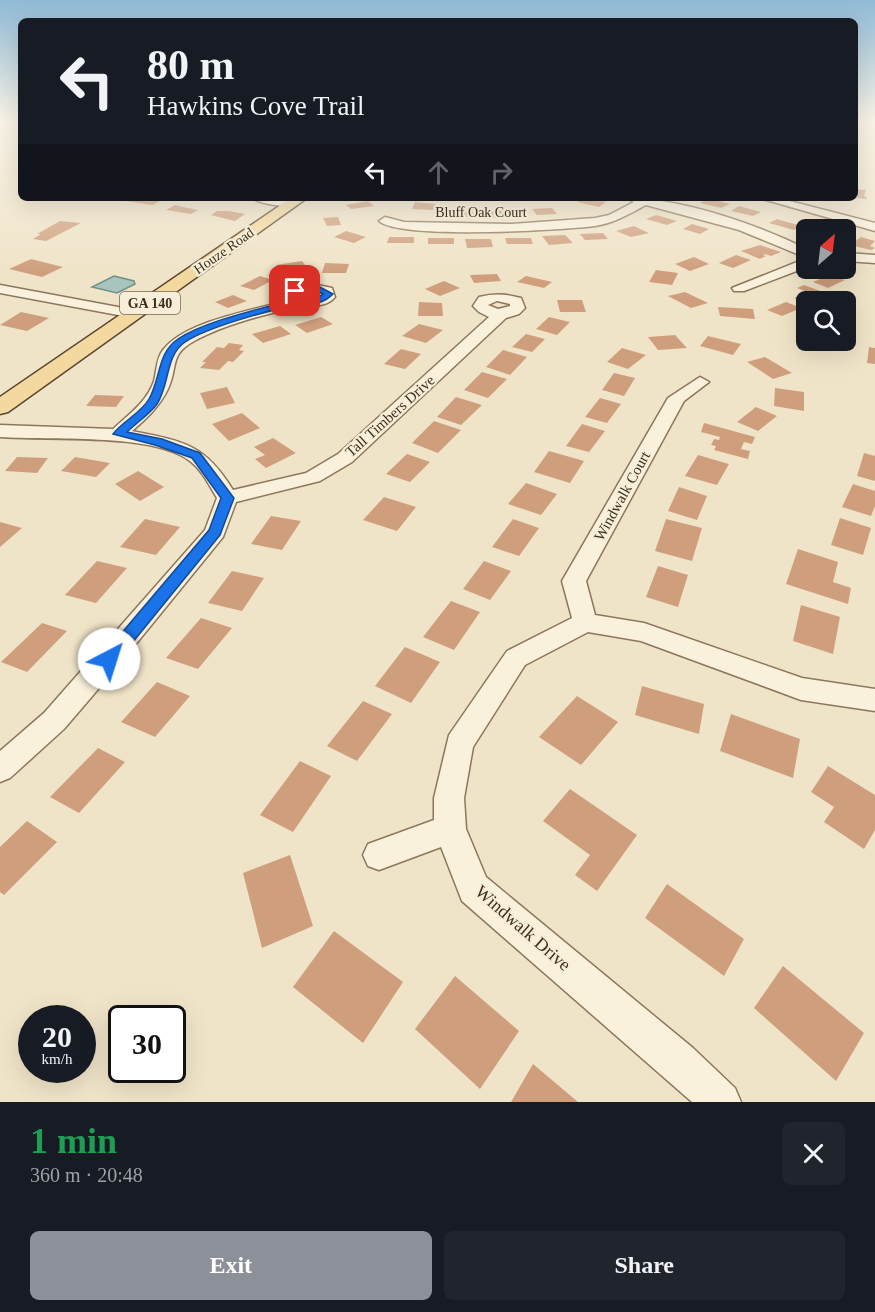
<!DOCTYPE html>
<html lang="en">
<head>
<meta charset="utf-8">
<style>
  :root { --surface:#171b24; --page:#20242c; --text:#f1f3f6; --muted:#9ea1a6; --accent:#8c9099 }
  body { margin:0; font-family:"Times New Roman",serif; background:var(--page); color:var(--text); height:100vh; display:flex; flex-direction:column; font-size:22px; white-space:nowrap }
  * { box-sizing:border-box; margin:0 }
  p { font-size:20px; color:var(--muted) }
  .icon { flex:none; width:33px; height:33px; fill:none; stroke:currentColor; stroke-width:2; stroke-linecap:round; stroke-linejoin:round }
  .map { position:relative; height:1102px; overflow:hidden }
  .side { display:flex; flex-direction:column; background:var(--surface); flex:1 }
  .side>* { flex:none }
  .top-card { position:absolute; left:18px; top:18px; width:840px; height:183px; border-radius:9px; box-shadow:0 6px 24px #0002; background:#171b24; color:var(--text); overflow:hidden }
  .needle { width:39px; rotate:28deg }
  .tools { position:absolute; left:796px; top:219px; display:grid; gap:12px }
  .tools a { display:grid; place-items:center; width:60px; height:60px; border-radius:9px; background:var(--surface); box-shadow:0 6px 24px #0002; font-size:30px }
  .speed { position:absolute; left:18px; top:1005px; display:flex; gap:12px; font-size:30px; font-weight:700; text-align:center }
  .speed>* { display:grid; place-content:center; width:78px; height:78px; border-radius:50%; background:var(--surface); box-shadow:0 6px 24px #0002; line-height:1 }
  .speed small { font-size:15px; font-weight:400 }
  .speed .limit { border:3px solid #111; border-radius:9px; background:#fff; color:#111 }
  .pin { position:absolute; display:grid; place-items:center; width:51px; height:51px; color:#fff; margin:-26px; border-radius:12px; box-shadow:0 3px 9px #0006 }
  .me { position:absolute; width:66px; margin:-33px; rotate:40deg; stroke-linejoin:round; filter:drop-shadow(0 0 4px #0008) }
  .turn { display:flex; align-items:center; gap:21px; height:126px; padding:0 30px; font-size:27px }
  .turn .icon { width:78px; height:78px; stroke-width:2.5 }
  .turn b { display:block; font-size:42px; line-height:51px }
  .lanes { display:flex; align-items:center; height:57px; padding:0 30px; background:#0003; justify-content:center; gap:30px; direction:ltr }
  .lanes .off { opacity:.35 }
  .round { display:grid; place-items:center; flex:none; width:63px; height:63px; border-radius:9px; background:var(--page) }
  .head { display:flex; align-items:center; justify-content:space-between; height:102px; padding:0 30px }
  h1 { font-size:36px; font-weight:800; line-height:45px; color:#1e9e55 }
  .button { display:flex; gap:12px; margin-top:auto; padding:12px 30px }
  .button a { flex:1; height:69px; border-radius:9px; background:var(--accent); color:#fff; font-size:24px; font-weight:800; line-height:69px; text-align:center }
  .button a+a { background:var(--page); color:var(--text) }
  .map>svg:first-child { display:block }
</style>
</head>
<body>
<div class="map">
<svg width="875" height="1102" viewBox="0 0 875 1102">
  <rect width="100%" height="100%" fill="#f0e4c8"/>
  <!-- water -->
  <path fill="#a9c4bc" stroke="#6f938a" stroke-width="1.5" d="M114,276L134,281L135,284L117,293L92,287Z"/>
  <!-- building -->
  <path fill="#cf9f7d" d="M855,189L866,190L864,195L867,199L855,198Z
    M132,198L142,200L160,201L152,205L125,201Z
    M584,198H586L606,202L599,207L577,202Z
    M709,198L730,204L721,208L700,203Z
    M368,201L374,206L351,209L346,205Z
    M415,202L436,204L433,210L412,209Z
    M175,205L183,207L198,210L191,214L166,210Z
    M739,206L761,212L753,216L731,211Z
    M552,208L557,214L537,215L532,209Z
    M507,210L510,217L488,218L485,211Z
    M217,211H228L245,214L235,221L211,215Z
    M448,212H473V217H447Z
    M656,215L677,221L667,225L646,219Z
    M338,217L341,225L327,226L323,218Z
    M777,219L801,226L794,230L769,223Z
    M60,221L81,223L46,241L33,239L41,234H37Z
    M692,224L709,229L700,234L683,229Z
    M634,226L649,233L631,237L616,231Z
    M346,231L366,237L354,243L334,237Z
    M603,233L608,239L585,240L580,234Z
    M565,235L573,243L549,245L542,236Z
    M389,237H414V243H387Z
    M861,237L875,241L870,246L875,248L871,250L850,245Z
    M428,238H454V244H428Z
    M505,238H531L533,244H507Z
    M465,239H491L493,247L467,248Z
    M760,245L781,252L771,256L765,254L763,255L766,256L760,259L741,251Z
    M736,255L751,260L733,268L719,263Z
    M694,257L709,264L690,271L675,264Z
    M31,259L63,267L42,277L9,269Z
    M302,261L310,271L283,275L276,265Z
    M325,263L349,264L346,273H322Z
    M656,270L678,273L672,285L649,282Z
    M497,274L501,281L474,283L470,275Z
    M830,275L845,280L828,288L813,282Z
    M260,276L273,280L254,290L240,286Z
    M526,276L552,282L544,288L517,282Z
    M444,281L460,288L440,296L425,289Z
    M804,285L837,297L829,302L807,303L794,298L807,292L797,288Z
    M685,292L708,303L691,308L668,296Z
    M233,295L247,301L228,308L215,302Z
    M557,300H582L586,312H560Z
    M419,302L442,303L443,316H418Z
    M786,302L801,308L782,316L767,310Z
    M718,307L753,309L755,319L720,316Z
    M21,312L49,318L27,331L0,325Z
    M321,317L333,324L307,333L295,325Z
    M549,317L570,322L557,335L536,329Z
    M419,324L443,330L426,343L402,336Z
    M280,326L291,334L263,343L252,334Z
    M526,334L545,339L532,352L512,347Z
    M675,335L687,348L658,350L648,337Z
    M708,336L741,344L733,355L700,346Z
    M229,343L243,345L239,350L244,351L233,362L228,361L219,370L200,368L206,362H202L217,347L224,348Z
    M869,347L875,348V364L867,363Z
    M622,348L646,355L628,369L607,362Z
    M401,349L421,354L405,369L384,364Z
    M503,350L527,357L510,375L486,367Z
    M765,357L792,373L773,379L747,362Z
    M482,372L507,379L488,398L464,390Z
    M614,373L635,378L624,396L602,390Z
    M227,387L235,403L207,409L200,393Z
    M775,388L804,392V411L774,406Z
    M95,395L124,396L116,407L86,406Z
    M456,397L482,405L461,425L437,417Z
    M600,398L621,404L607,423L585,417Z
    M756,407L777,416L758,431L737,422Z
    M242,413L260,428L229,441L212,424Z
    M434,421L461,430L438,453L412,443Z
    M704,423L755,437L752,444L744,442L741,449L750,451L748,459L714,450L716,446L711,445L714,439L719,440L720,437L701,432Z
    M582,424L605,431L589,452L566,446Z
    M273,438L296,453L266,468L255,459L265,455L254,447Z
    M549,451L584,461L570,483L534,472Z
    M864,453L875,456V481L857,476Z
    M407,454L430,462L410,482L386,474Z
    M698,455L729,464L717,485L685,476Z
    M17,457L48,458L37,473L5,471Z
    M75,457L110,463L96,477L61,471Z
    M138,471L164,487L140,501L115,484Z
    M526,483L557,494L541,515L508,504Z
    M853,484L875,491V506L871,516L842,507Z
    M679,487L707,496L697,520L668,511Z
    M384,497L416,507L397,531L363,520Z
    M271,516L301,521L282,550L251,544Z
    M840,518L871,528L863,555L831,545Z
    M145,519L180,527L156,555L120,547Z
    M513,519L539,528L519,556L492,547Z
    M666,519L702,528L692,561L655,551Z
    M0,522L22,528L0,547Z
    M798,549L838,562L833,582L851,588L848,604L786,584Z
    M97,561L127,568L96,603L65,595Z
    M484,561L511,571L490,600L463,589Z
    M658,566L688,575L678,607L646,597Z
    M232,571L264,578L242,611L208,603Z
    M451,601L480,612L454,650L423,637Z
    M801,605L840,617L833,654L793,641Z
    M201,618L232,628L198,669L166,658Z
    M42,623L67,631L27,672L1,662Z
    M405,647L440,662L411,703L375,686Z
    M157,682L190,696L155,737L121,722Z
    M642,686L704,704L699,734L635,715Z
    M577,696L618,722L581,765L539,737Z
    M363,701L392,714L357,761L327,746Z
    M731,714L800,739L793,778L720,751Z
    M98,748L125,762L79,813L50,797Z
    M300,761L331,776L293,832L260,815Z
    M828,766L875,795V830L864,849L824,822L834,807L811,792Z
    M570,789L637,835L597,891L575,875L590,855L543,821Z
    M27,821L57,842L4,895L0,892V847Z
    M290,855L313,926L262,948L243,873Z
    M667,884L744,939L724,976L645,918Z
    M334,931L403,982L363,1043L293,987Z
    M783,966L864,1033L836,1081L754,1008Z
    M455,976L519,1031L480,1089L415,1029Z
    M533,1064L578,1102H511Z"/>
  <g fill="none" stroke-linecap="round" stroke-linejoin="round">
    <!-- minor casing -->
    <g stroke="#8d765c" stroke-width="3">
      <path id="minor" d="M252,198H281L298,203C289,209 261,204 252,198Z
        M626,198C681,198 758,225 807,249V258L739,230L646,205C629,214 614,223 595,226C562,230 400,240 379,221L385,217L404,222L512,224L595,218L609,215L634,202Z
        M759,198H778L875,223V231Z
        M846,253L875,255V263L846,261Z
        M807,258V267L744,291H734L732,288Z
        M308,283L332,288L335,297C325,309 310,304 297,307C263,315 226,324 196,340C168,355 179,365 168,389C160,406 146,419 132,431C183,441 205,444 233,490L306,473L338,454L489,317L479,312L473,306L479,297C495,293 505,294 521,298L525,308L519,314L506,318L352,462L320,481L236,502L223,537L118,666L64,729L10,778L0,782V751L44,713L205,530L217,498C209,485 202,470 190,461C152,432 48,441 0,437V425L113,429C128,415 147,402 154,381C157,370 156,359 163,350C185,321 251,311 285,301L286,290ZM309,291L320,294V295L310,298L299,297ZM497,301L510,304V306L498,309L488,305Z
        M0,285L134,310L141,314L134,318L0,293Z
        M700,377L709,382L684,401L586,581L595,615L644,623L802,678L875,689V711L801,700L641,641L588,632L525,665L473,747L464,798L466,829L486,877L693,1048L735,1088L741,1102H692L462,901L441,847L379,870L368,866L363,855L368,844L434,820V798L449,735L507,651L572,618L562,581L668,398Z"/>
    </g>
    <!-- major casing -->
    <g stroke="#5b4430" stroke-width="3">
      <path id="major" d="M291,198H307L8,412L0,414V397Z"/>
    </g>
    <!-- minor -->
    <use href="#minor" fill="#faf1dc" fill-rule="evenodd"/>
    <!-- major -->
    <use href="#major" fill="#f3d9a0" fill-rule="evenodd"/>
  </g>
  <!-- sky -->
  <linearGradient id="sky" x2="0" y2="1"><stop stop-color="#8fbad6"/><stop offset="0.44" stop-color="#f8f3e6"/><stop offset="1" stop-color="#f8f3e6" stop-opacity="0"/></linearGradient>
  <rect width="875" height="273" fill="url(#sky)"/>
  <!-- route -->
  <path fill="#1a73e8" stroke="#114b97" stroke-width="1.5" d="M316,285L333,294C320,307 311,302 295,305C267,311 208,327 185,342C165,356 170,384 157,404C150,414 136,423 127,432L162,439L200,453L234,498L220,535L115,664H103L101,659L103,655L209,530L221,498L192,458L155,445L113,434C123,421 141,413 149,399C161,378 157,353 178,339C204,321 261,309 292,300C304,297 313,302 323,294L315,290L295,293L291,291Z"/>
  <g text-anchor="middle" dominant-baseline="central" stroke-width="4.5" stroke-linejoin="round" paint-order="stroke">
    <!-- far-street labels -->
    <g font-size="14" fill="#3d2e20" stroke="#f7eed8">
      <text x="481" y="212">Bluff Oak Court</text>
      <text transform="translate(224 251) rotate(-35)">Houze Road</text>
    </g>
    <!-- shield labels -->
    <rect fill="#f7eed8" stroke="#756857" stroke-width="1.5" x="120" y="292" width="60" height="22" rx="4.5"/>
    <g font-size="14" font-weight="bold" fill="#3d2e20">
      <text x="150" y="303">GA 140</text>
    </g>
    <!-- street labels -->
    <g font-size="15" fill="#3d2e20" stroke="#f7eed8">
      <text transform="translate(390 416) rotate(-42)">Tall Timbers Drive</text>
      <text transform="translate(622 496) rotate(-61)">Windwalk Court</text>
    </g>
    <!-- near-street labels -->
    <g font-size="18" fill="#3d2e20" stroke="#f7eed8">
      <text transform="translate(523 928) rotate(41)">Windwalk Drive</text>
    </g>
  </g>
</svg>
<div class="tools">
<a><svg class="needle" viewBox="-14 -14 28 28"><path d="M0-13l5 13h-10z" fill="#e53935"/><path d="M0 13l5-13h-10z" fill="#9ea1a6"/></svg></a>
<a><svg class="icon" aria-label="search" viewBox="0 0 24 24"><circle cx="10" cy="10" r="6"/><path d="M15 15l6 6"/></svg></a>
</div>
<div class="speed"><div>20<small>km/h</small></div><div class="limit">30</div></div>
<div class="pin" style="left:295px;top:291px;background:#d93025"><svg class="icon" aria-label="arrive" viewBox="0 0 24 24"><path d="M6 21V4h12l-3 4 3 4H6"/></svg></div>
<svg class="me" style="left:109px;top:659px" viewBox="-20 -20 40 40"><circle r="19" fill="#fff"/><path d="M0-13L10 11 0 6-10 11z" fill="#1a73e8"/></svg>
<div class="top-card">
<div class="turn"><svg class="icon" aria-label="left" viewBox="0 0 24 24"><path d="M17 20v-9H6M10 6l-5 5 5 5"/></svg><div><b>80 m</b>Hawkins Cove Trail</div></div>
<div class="lanes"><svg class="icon" aria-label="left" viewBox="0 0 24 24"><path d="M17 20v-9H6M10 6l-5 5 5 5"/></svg><svg class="icon off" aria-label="ahead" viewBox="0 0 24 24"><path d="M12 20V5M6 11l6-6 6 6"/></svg><svg class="icon off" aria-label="right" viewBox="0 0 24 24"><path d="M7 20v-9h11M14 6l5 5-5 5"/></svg></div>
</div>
</div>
<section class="side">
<div class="head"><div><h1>1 min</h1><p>360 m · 20:48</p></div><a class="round"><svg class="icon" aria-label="close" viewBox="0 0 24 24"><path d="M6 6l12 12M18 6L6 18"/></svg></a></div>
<div class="button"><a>Exit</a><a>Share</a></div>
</section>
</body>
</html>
